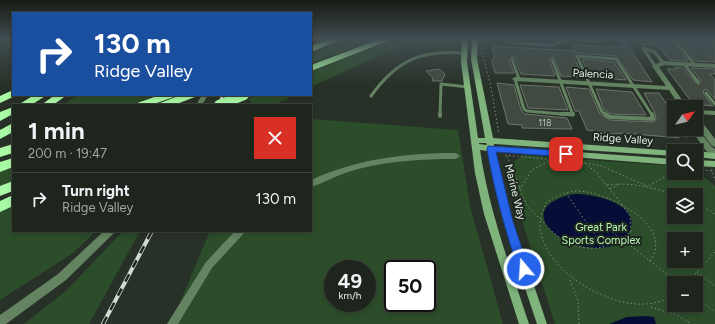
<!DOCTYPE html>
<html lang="en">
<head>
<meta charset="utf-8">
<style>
  :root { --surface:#1e251d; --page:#2b312a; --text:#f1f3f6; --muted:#a1a5a4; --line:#3c423b }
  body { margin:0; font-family:Figtree,sans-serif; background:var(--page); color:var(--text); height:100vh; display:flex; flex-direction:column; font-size:15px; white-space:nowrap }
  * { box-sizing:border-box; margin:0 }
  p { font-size:13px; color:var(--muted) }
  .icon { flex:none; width:22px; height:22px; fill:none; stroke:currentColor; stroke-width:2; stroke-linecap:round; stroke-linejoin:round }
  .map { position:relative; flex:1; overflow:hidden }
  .panel { position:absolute; left:12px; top:104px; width:300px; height:128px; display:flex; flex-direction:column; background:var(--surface); border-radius:0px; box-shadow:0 2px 6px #0003,0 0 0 1px var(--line) }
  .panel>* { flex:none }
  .hud { position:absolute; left:12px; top:12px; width:300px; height:84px; border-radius:0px; box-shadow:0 2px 6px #0003,0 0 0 1px var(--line); background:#1a4fa0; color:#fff; overflow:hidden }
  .needle { width:26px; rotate:56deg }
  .fabs { position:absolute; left:667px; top:100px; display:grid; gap:8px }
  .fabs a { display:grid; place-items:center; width:36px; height:36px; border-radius:0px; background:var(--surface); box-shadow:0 2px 6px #0003,0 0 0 1px var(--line); font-size:20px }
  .speed { position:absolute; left:324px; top:260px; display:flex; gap:8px; font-size:20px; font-weight:700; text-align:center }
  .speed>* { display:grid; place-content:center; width:52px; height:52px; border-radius:50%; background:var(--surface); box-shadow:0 2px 6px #0003,0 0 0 1px var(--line); line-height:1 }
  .speed small { font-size:10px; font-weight:400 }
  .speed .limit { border:2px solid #111; border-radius:6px; background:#fff; color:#111 }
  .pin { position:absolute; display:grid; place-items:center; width:34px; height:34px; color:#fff; margin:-17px; border-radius:8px; box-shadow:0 2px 6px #0006 }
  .me { position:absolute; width:44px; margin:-22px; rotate:342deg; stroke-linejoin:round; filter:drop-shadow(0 0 3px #0008) }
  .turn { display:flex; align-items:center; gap:14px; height:84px; padding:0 16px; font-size:18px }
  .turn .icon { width:52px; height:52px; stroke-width:2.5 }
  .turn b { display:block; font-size:28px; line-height:34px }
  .round { display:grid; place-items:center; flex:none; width:42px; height:42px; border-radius:0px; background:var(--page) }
  .head { display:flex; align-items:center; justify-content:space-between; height:68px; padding:0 16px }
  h1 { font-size:24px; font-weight:700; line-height:30px }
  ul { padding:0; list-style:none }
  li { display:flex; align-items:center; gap:12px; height:52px; padding:0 16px; border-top:1px solid var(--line) }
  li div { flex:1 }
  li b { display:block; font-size:15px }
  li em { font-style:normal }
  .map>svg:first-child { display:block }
</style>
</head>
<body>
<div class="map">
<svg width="715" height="324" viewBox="0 0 715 324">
  <rect width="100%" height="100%" fill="#283127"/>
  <!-- green -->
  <path fill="#2c4d2a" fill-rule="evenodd" d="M350,39H376L311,63V54Z
    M399,39H425L374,58L311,87V72L351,56Z
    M78,95H158L128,105H63Z
    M256,95H295C282,101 259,114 248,99Z
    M311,119L458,130L470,206L503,324H171L210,231H311ZM333,269H367V303H333ZM393,269H427V303H393Z
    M523,155L674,166V173C694,173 699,172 715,186V324H555L505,168ZM674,195H696V217H674ZM674,239H696V261H674ZM674,283H696V305H674Z
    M13,166V182L0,187V171Z
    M13,205V231H96L73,253L0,300V211Z
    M123,231H140L89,324H24L66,291Z"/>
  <!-- water -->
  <path fill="#060e37" d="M506,39H565L553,44L515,42Z
    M574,194C593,193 646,205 628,234C624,240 615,246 608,247C561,255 509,207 574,194Z
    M646,316L654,317L656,324H609L627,317Z"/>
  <!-- building -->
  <path fill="#404a40" stroke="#6b756a" d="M618,39H624L652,82L633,80L616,56L575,53L574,57L583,77H580L561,76L553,56L549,59L555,75L553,76L521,74L515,58L512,56L509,60L514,73H495L492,61L493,58L495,59L492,46L575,51L572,45L623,47Z
    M638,39H671L688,61L670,60L658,45L638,44Z
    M678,39H712L715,42V62L696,61Z
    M582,59L614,62L626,80L590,77Z
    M675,67L683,68L698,85L701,81L691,68L715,69V74H710L715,80V99L707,90H704L703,93L713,106L693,104L667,69H676Z
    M439,69L445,74L442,81H432L433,78L426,71Z
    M497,83L514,85L521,110L525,114L567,118L572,129L522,128V125L508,124Z
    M520,85L559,87L568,110L528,108Z
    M566,87L589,89L600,114L610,120L654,122L656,119L655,113L644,93H659L674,115V129H684L689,137L678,136L679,138L624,133L613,134L587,130L579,111H575Z
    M596,89L632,92L646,115L611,114L604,110Z"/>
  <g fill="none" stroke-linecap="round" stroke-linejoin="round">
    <!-- path -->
    <path stroke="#818880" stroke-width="1" stroke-dasharray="1.5 2.5" stroke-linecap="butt" d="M652,39L666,57
      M694,39L713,60
      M482,40V52L491,87L499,134
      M655,43H671
      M684,43L715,45
      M505,155L585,163L598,174L606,185C632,182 651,187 676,195
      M507,156L527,206L540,219
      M585,163L601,166L647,186
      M702,170L712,171L715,180
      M711,170L715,171
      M606,185L622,204
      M649,186L674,171
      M519,188H521L532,170L551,160
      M610,189L619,184
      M566,193L604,248
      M696,203L715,214
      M541,219C564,250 601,260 631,231L630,216L622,205
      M631,246L678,283
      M650,261C676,225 607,192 578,191C567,191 556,196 547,202C543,209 540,217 540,225C541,267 601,303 638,304C652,305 662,301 674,296
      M697,272L715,286
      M570,280L578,301L579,324
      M687,283L715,252
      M696,297L715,312
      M651,307L677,315L691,324"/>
    <!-- service-far1 -->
    <path stroke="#638361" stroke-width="3" d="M503,39L514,43L552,45L567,40L596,41L601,39
      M674,39L695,65
      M512,59L519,79
      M552,59L573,115
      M684,64L698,82
      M655,66L643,48L655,52L663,63
      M515,79L524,109L527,111L573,115
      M706,93L715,104
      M371,96C397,60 420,50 464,53
      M440,115L441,84L468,87
      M607,115L602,112L577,56L616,59L652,115"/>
    <!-- service -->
    <path stroke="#638361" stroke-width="4" d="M561,114H573
      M605,114L610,117L653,119L652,114
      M440,116V114"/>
    <!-- minor -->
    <path fill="#638361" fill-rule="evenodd" d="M663,61L715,64V68L664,65L659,67L687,107H680L669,90L515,81L512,79L515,77L666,86L652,66Z
      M696,110L715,111V115L696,114Z
      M696,118H699L715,139V147L712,146L696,125Z
      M696,127L712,147L715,149V156L706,151L692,131L691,129H696Z
      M456,153L460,156L456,159C420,159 383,161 348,172C335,176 324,183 311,187V180C357,159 405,153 456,153Z
      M235,231H246L212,268L178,324H167L206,262Z"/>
    <!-- tertiary -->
    <path fill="#638361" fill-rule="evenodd" d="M202,95H208L202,105H196Z
      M104,231H115L113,234L66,280L6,324H0V315L58,274Z"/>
    <!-- secondary -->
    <path fill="#80b47d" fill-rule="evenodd" d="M462,39H468L467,62L478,138H485L471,59L472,39H478L477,59L493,138L677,151H674V156L494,144V146L674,159V165L495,151C507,211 528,267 547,324H537C518,267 498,210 488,151L480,150C489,211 510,266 529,324H519L484,214L475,173L461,62ZM479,143H486L487,145L479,144Z
      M696,151L715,153V159L696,157Z
      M696,160L715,161V167L696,166Z"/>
    <!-- motorway -->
    <path fill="#aafba5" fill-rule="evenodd" d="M330,39H343L311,52V46Z
      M380,39H393L311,71V65Z
      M13,90V95H17L0,103V96Z
      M34,95H47L31,105H18Z
      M55,95H67L53,105H41Z
      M160,95H175L174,97L151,105H136L137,103Z
      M181,95H196L195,97L174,105H159L160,103Z
      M13,107V114L0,121V112Z
      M13,123V132L0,139V130Z
      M13,144V153L0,157V148Z
      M13,158V167L0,172V162Z
      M13,181V191L0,196V186Z
      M13,195V206L0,212V201Z"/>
    <!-- rail-far1 casing -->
    <g stroke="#d1d7d1" stroke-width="2.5">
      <path id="rail-far1" d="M218,105L223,95"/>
    </g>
    <!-- rail casing -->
    <g stroke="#d1d7d1" stroke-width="4">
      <path id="rail" d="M103,324L152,231"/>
    </g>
    <!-- rail-far1 -->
    <use href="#rail-far1" stroke="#1e271e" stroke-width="1.5" stroke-dasharray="5" stroke-linecap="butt"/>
    <!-- rail -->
    <use href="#rail" stroke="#1e271e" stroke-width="2.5" stroke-dasharray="8" stroke-linecap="butt"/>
    <!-- path-bridge -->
    <path stroke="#818880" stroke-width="1" stroke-dasharray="1.5 2.5" stroke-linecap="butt" d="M609,230L631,246"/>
    <!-- motorway-bridge -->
    <path stroke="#aafba5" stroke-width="10" d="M219,105L244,95"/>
  </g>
  <!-- sky -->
  <linearGradient id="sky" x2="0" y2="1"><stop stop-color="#161b15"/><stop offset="0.46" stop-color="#424e52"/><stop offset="1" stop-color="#424e52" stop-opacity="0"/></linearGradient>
  <rect width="715" height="85" fill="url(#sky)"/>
  <!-- route -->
  <path fill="#2563eb" stroke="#184099" d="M488,146L566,151L570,154L566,157L496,152L513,222L529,269L528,273L524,275L520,273L518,269C505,229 494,190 487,149Z"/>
  <g text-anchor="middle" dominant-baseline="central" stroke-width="4" stroke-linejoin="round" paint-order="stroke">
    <!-- number labels -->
    <g font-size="9" fill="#bcc4bc">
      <text x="545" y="122">118</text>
    </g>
    <!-- street labels -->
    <g font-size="11" fill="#e6ece6" stroke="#1e271e">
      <text transform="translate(593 74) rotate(3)">Palencia</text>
      <text transform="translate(623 139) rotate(4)">Ridge Valley</text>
      <text transform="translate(515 192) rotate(76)">Marine Way</text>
    </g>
    <!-- park labels -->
    <g font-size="11" fill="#b7f6b3" stroke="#1e271e">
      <text x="601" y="227">Great Park<tspan x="601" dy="13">Sports Complex</tspan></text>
    </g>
  </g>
</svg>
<div class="fabs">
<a><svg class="needle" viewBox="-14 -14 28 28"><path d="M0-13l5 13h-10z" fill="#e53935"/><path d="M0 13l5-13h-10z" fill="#a1a5a4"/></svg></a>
<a><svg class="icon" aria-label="search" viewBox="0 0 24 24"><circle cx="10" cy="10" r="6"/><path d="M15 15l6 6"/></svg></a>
<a><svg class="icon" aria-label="layers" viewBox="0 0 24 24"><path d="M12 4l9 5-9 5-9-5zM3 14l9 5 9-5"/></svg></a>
<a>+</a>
<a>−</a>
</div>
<div class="speed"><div>49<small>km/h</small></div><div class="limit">50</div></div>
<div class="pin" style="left:566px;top:154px;background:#d93025"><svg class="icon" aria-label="arrive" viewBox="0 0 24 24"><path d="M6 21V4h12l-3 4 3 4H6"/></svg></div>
<svg class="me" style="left:524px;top:269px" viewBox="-20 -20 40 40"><circle r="17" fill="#2563eb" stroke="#fff" stroke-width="3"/><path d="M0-11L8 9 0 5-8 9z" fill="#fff"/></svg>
<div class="hud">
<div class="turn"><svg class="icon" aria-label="right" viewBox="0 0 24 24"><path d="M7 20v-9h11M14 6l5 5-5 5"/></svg><div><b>130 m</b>Ridge Valley</div></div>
</div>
<section class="panel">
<div class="head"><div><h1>1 min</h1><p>200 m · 19:47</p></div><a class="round" style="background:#d93025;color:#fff"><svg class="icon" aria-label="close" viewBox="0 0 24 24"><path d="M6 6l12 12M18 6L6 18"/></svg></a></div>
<ul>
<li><svg class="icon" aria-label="right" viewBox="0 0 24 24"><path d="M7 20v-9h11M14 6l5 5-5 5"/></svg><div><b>Turn right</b><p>Ridge Valley</p></div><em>130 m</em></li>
</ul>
</section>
</div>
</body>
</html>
